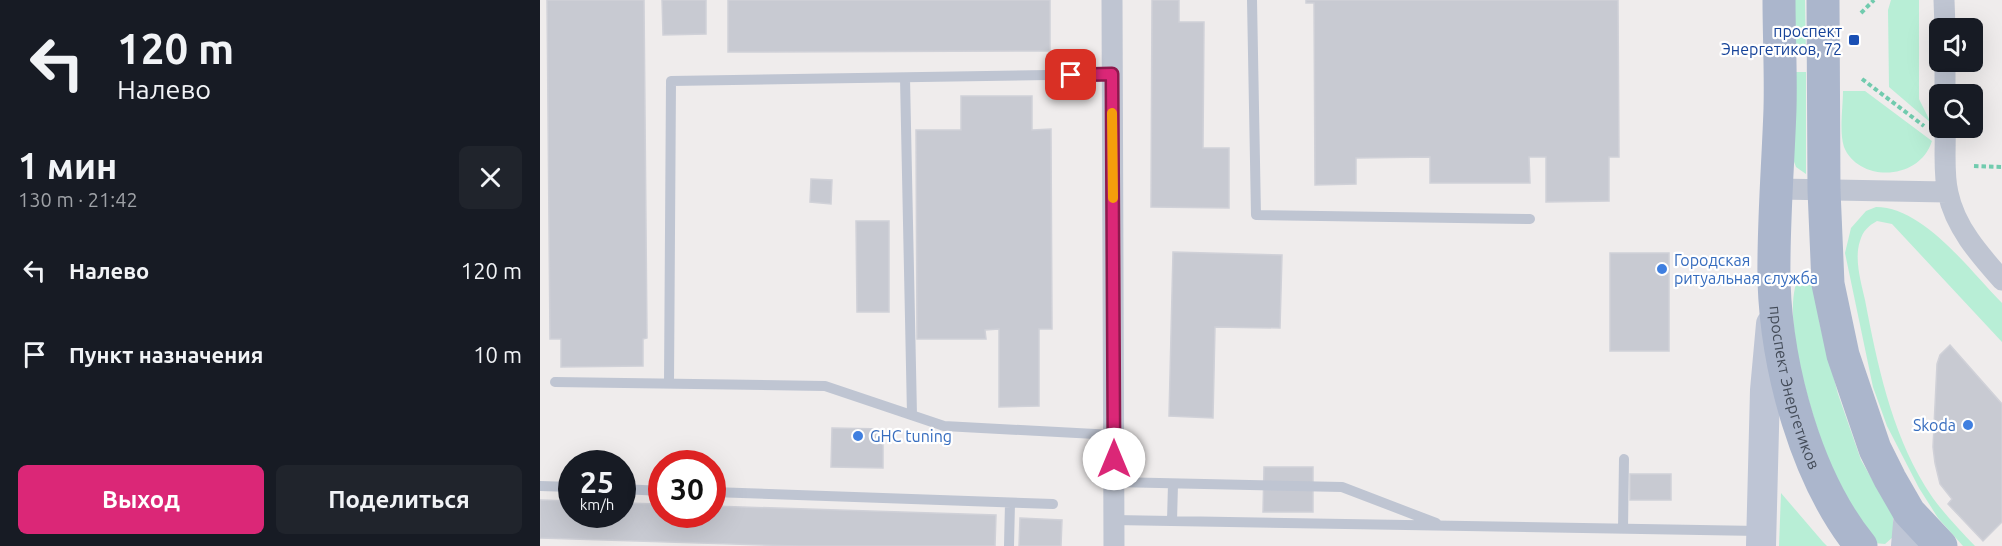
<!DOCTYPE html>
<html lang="ru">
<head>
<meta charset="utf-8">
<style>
  :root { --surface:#171b24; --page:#20242c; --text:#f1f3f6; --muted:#9ea1a6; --accent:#db2777 }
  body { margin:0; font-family:Ubuntu,sans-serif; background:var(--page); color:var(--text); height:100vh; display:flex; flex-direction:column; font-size:22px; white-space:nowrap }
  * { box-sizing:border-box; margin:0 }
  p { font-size:20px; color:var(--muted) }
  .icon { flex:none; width:33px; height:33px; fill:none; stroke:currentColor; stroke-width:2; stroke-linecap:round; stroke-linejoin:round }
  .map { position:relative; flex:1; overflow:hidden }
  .sheet { display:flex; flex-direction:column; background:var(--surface); width:540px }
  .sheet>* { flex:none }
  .guide { background:#171b24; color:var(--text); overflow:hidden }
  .controls { position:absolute; left:1389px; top:18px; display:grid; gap:12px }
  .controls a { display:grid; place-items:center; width:54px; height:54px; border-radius:9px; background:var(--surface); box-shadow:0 6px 24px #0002; font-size:30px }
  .speed { position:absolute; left:18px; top:450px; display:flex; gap:12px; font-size:30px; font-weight:700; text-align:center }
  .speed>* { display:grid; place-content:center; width:78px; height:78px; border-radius:50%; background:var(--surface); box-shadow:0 6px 24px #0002; line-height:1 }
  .speed small { font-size:15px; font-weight:400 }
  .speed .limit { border:9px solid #d22; background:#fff; color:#111 }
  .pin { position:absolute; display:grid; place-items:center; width:51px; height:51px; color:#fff; margin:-26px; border-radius:12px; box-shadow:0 3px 9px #0006 }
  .me { position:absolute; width:66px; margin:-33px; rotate:0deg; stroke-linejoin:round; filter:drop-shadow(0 0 4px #0008) }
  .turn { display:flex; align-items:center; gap:21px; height:126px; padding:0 18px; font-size:27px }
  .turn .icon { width:78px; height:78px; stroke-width:2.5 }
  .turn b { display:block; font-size:42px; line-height:51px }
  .round { display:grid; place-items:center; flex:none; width:63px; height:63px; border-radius:9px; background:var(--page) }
  .head { display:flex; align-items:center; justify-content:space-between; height:102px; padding:0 18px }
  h1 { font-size:36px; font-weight:700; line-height:45px }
  .action { display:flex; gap:12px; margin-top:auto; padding:12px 18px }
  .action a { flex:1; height:69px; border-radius:9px; background:var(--accent); color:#fff; font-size:24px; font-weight:700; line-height:69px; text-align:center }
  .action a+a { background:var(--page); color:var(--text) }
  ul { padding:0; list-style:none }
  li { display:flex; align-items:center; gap:18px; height:84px; padding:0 18px }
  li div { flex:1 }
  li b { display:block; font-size:22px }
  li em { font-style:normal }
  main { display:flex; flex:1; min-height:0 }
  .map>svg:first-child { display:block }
</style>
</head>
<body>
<main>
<section class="sheet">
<div class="guide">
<div class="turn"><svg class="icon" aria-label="left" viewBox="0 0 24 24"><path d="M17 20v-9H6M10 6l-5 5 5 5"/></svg><div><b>120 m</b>Налево</div></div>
</div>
<div class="head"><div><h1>1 мин</h1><p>130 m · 21:42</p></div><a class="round"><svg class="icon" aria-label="close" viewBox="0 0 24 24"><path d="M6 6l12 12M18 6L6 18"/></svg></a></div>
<ul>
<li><svg class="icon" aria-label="left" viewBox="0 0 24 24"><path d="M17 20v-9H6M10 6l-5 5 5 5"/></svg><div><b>Налево</b></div><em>120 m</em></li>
<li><svg class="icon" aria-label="arrive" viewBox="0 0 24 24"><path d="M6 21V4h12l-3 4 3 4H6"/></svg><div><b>Пункт назначения</b></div><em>10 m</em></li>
</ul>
<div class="action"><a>Выход</a><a>Поделиться</a></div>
</section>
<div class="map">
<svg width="1462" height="546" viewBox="0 0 1462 546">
  <rect width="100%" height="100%" fill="#efecec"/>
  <!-- green -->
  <path fill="#b8eed6" d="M1254,0H1265L1266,56H1255Z
    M1351,0H1379V99L1391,123L1349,87L1348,10Z
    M1255,72H1266V174L1256,167L1253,159Z
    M1303,91H1325L1392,141C1379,182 1318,182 1304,147C1299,132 1303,107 1303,91Z
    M1336,207C1384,207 1430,271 1462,303V342L1352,224L1337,221C1328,226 1323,231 1320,241C1314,259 1321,282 1325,300C1337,363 1351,430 1385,486C1399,509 1417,527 1435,546H1423L1398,518L1379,488L1347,426L1333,387L1305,253L1311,228L1326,211Z
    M1262,272L1272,276L1274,283L1280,325L1298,394L1321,460L1353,516V537L1345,544L1334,543C1327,536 1317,528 1313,519C1291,476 1230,313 1262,272Z
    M1241,493L1283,542L1287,546H1239Z"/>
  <!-- building -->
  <path fill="#c8cad2" stroke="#d0d1d8" stroke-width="1.5" d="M7,0H104L107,338L103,339V366L21,367V339H10Z
    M122,0H166V34L123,35Z
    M188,0H510V51L188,52Z
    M612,0H639V22H664L663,148H689V208L611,207Z
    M766,0H1078L1079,157H1069V201L1006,202V157H989L990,183H890V157L816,158V184L775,185L774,3H766Z
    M421,96H492V130L511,129L512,329H499V406L459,407V329L445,330L446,339H377L376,130H421Z
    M271,179L292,180L291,204L270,202Z
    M316,221H349V312H317Z
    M633,252L742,255L740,328L675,327L673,418L629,416Z
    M1070,253H1129V351H1070Z
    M1410,345L1462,404V522L1443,541L1408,504L1412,499L1400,484L1395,463L1393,447L1397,364L1400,355Z
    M292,428L343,429V468L291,467Z
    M724,467H773V512H723Z
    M1090,474H1131V500H1090Z
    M0,500L32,501V514H82V503L122,504V514H172V506L456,515L455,546H258L0,538Z
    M480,518L522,520L521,546H479Z"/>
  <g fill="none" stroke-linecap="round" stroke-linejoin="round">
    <!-- path -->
    <path stroke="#71cbae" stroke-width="4" stroke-dasharray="4.5 3" stroke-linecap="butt" d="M1321,13L1334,0
      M1322,79L1384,126
      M1434,166L1462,167"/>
    <!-- lane -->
    <path stroke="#bfc5d2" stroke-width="10" d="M712,0L716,215L990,219
      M365,78L372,415
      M15,382L285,386L404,426L574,435
      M129,383L131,81L572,74
      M574,482L802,487L896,523
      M0,486L32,487
      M82,489L122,491
      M172,492L513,504
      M574,520L1219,531
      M632,521L633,484
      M1083,529L1084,459
      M469,546L470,503"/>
    <!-- street -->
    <path stroke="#bfc5d2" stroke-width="21" d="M572,0L574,546
      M1404,0L1405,28
      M1405,62V94
      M1405,128C1406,148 1403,173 1408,193C1415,227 1439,254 1462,280
      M1237,189L1407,192"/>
    <!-- secondary -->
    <path stroke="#bec5d5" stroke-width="30" d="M1221,546L1225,390L1231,324
      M1366,546L1369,512"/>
    <!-- primary -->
    <g stroke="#abb6cc" stroke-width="33">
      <path id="s1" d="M1239,0C1239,36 1241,73 1240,109C1238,167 1233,225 1234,282C1237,369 1266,478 1321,546"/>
      <path d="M1283,0L1284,190L1288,284L1303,355L1335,449L1350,479L1369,512L1401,546"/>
    </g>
  </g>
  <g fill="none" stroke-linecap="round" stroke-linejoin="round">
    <!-- route casing -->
    <g stroke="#8e194d" stroke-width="15">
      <path id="route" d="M531,75L572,74L574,459"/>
    </g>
    <!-- route -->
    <use href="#route" stroke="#db2777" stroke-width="10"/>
    <!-- slow -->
    <path stroke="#f59e0b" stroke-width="10" d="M572,113L573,198"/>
  </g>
  <!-- markers -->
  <rect fill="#1a4fb4" stroke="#fff" stroke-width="2" x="1308" y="34" width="12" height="12" rx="3"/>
  <g fill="#3f7fe0" stroke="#fff" stroke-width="2">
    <circle cx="1122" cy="269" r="6"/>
    <circle cx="1428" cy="425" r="6"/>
    <circle cx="318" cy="436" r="6"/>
  </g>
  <g text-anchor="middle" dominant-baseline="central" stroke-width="4.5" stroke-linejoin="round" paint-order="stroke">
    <!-- transit labels -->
    <g font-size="16" fill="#164399" stroke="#fff" text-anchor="end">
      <text x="1302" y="31">проспект<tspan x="1302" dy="18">Энергетиков, 72</tspan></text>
    </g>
    <!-- shop labels -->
    <g font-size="16" fill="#366cbe" stroke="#fff" text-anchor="start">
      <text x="1134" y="260">Городская<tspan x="1134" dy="18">ритуальная служба</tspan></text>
      <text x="1416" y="425" text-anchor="end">Skoda</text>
      <text x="330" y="436">GHC tuning</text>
    </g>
    <!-- street labels -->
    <g font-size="16" fill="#444c59" stroke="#fff">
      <text stroke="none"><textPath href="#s1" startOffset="390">проспект Энергетиков</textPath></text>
    </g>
  </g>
</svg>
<div class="controls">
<a><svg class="icon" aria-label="sound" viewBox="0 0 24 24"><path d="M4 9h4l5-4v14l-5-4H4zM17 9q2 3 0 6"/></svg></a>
<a><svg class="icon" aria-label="search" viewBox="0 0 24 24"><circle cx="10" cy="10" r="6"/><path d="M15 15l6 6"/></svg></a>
</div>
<div class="speed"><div>25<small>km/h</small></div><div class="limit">30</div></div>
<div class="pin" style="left:531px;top:75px;background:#d93025"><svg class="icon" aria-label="arrive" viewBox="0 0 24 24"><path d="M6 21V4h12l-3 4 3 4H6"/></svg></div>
<svg class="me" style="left:574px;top:459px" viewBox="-20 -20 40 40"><circle r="19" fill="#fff"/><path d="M0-13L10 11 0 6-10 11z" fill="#db2777"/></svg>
</div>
</main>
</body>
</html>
